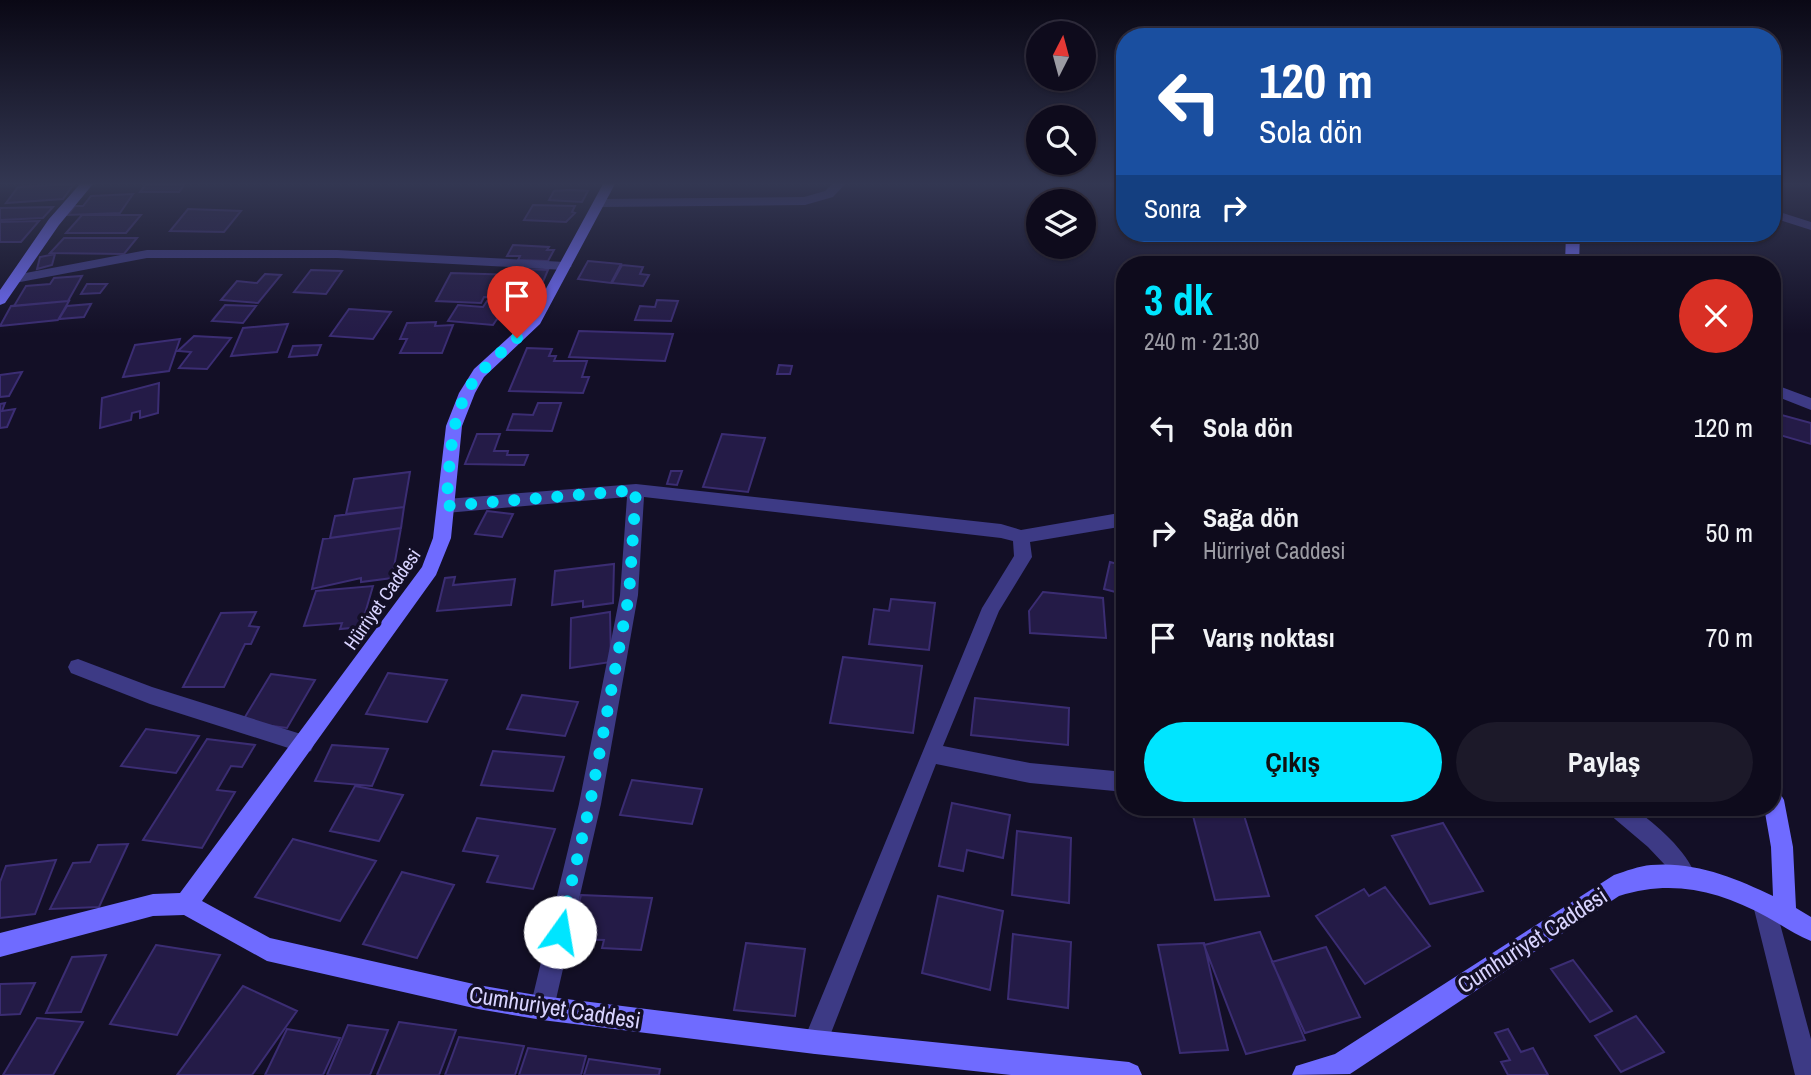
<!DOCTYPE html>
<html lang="tr">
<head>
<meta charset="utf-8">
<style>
  :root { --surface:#0e0b1c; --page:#1c1929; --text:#f1f3f6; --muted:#9b9ba3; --line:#2e2b3b; --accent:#00e5ff }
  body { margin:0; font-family:"Archivo Narrow",sans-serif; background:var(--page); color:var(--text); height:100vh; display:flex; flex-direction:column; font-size:26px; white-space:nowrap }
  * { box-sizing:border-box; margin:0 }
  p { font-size:23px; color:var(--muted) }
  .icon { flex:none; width:38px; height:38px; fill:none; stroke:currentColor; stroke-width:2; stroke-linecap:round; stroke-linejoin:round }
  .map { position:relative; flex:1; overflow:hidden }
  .drawer { position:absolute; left:1116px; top:256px; width:665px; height:560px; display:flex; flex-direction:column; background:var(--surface); border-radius:28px; box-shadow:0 2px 5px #0004,0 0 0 2px var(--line) }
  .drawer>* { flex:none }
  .guide { position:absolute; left:1116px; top:28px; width:665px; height:214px; border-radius:28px; box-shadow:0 2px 5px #0004,0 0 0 2px var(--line); background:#1a4fa0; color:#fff; overflow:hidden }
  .needle { width:46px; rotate:6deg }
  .fabs { position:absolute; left:1026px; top:21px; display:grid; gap:14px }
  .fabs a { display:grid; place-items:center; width:70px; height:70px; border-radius:50%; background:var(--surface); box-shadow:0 2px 5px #0004,0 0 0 2px var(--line); font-size:35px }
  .pin { position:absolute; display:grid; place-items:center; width:60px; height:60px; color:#fff; margin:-72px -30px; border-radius:50% 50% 50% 0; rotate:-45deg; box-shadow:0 0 7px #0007 }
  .pin .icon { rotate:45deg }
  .me { position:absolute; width:77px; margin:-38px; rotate:13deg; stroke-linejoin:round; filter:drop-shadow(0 0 5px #0008) }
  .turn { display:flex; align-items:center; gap:24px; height:147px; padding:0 28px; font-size:32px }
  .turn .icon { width:91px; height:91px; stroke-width:2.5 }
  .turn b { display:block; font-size:49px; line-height:60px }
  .then { display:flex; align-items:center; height:66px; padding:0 28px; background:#0003; gap:14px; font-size:26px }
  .round { display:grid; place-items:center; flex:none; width:74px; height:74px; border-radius:37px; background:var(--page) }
  .summary { display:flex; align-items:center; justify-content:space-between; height:119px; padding:0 28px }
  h1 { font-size:42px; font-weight:700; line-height:52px; color:var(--accent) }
  .primary-button { display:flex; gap:14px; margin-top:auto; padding:14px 28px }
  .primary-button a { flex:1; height:80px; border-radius:42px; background:var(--accent); color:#111; font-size:28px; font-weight:700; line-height:80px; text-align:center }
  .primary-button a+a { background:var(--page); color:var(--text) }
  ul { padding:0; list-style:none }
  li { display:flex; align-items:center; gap:21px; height:105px; padding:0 28px }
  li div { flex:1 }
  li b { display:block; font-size:26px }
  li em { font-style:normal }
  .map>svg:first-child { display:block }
</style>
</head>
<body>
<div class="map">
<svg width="1811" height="1075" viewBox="0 0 1811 1075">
  <rect width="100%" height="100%" fill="#130f26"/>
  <!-- building -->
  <path fill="#241b47" stroke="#3b2d73" stroke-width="2" d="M74,184L63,199L6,203L18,187Z
    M146,184H185L179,192H140Z
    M570,190L588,191L582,202L549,200L554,191Z
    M133,194L120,213L68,215L75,206H83L91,196Z
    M533,205L575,206L572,212L575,213L566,222L524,220Z
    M53,207L43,218L0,220V208Z
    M188,209L241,211L224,232L170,231Z
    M82,215H141L126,233H66Z
    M39,221L21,242H0V222Z
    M64,238H137L124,254L50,253Z
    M513,245L549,247L547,250H554L548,261L518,260L520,256H507Z
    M55,254L52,265L37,269L40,257Z
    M588,261L621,264L611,283L578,279Z
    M622,265L643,267L640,274L649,275L643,286L612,283Z
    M523,269L548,270L536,298L484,297L481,303L436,301L451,273L520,275Z
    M311,270L342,271L326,294L294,292Z
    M265,274L281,275L258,303L221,300L237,281L257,283Z
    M82,276L68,301L14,306L26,286L50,284L54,278Z
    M87,284H107L100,293L81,294Z
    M657,300L678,301L671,321L635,320L640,306L655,307Z
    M69,301L58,320L0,326L11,306Z
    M487,301L516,304L506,320L497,319L493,325L448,321L458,305L483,307Z
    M91,304L84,317L59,319L67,306Z
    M225,305L256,306L243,323L212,321Z
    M349,309L391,312L373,339L330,336Z
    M436,322L435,326L453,325L442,353H400L407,339H400L407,323Z
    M288,324L277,352L231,356L243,328Z
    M579,331L673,334L665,361L569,357Z
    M194,336L231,338L207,369L179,368L191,352L178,351Z
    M180,339L169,371L123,377L135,345Z
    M321,345L317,355L289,357L293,346Z
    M527,348L552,349L549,356H556L554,361H587L582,377H589L583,393L509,391Z
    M779,365L792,366L790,374H777Z
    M22,372L9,396L0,397V375Z
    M159,383L158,413L140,418V411L132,413L131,420L100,428L102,398Z
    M5,403L2,411L15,409L7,427L0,428V404Z
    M538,403H561L552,431L507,430L513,414L533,415Z
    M1774,413L1811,423V444L1776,434Z
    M477,434H500L494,451H508L507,455H528L524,465L465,464Z
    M722,434L765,438L748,492L703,487Z
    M671,471H682L677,485L667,484Z
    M410,472L404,507L346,514L354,479Z
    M404,507L401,528L330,538L335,516Z
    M487,511L513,514L502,537L475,534Z
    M401,528L392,578L361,582V578L312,589L323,539Z
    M1110,562L1125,566L1123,594L1104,589Z
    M614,564L613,603L583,607V601L552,605L555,571Z
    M455,577L453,585L515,579L511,605L437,611L445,578Z
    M373,586L361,627L340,629L342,623L304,626L316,591Z
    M1043,592L1103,598L1106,638L1030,633L1029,611Z
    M891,599L935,603L929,650L869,644L874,609L889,611Z
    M256,612L249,626L259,627L251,644H245L224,687H183L221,613Z
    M610,612L611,662L570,668L571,618Z
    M843,657L922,666L913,733L830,723Z
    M388,673L447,680L427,722L366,714Z
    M271,674L315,680L287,728L242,722Z
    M522,695L578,702L565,736L507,729Z
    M975,698L1069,708L1068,745L971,735Z
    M146,729L199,736L176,773L121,766Z
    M207,739L255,745L242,767L231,766L217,790L235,792L202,848L143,840Z
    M332,745L388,749L372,786L315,781Z
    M493,751L564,757L553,791L481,785Z
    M632,780L702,789L692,824L620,815Z
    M355,786L403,795L379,841L330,831Z
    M952,803L1010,815L1003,858L967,850L963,871L939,866Z
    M1391,807H1407L1410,813L1395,815Z
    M1242,809L1269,896L1215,900L1192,812Z
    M477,818L555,829L533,889L487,882L498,856L463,851Z
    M1443,823L1483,891L1430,904L1392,836Z
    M1017,831L1071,838L1069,903L1012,895Z
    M293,839L376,861L340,921L255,897Z
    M128,844L99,907L50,909L73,863L90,862L98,845Z
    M56,860L35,914L0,918V882L6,866Z
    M402,872L454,885L417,958L363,944Z
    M1385,887L1430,946L1365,984L1316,916L1364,889L1369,896Z
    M581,895L652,898L641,950L602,948L604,940L570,939Z
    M938,896L1003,911L990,990L922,973Z
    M1260,932L1305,1040L1246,1054L1204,945Z
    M1013,934L1071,942L1068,1008L1008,999Z
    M746,943L805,949L795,1016L734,1010Z
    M1204,943L1228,1050L1180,1053L1158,945Z
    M156,945L220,955L177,1035L110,1024Z
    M1326,947L1360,1017L1305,1033L1272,962Z
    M106,955L81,1012L46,1013L72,957Z
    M1573,960L1612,1011L1590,1022L1551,969Z
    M35,983L20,1014L0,1015V984Z
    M243,986L297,1011L252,1075H177Z
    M1636,1016L1664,1052L1621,1072L1595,1036Z
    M37,1018L83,1022L53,1075H3Z
    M399,1022L456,1030L439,1075H377Z
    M348,1025L388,1030L370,1075H327Z
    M287,1029L340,1038L323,1075H265Z
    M1508,1029L1521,1052L1533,1048L1548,1075H1508L1501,1062L1510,1060L1495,1033Z
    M459,1037L524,1046L515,1075H445Z
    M528,1048L586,1056L581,1075H519Z
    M589,1059L660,1069L659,1075H584Z"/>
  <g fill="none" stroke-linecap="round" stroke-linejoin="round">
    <!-- street -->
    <path fill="#3d3a85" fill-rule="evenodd" d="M832,184H845L833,197L805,205L599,207L593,203L599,199L804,197L825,191Z
      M1773,210L1811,222V230L1773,218Z
      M147,250H337L565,262L572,266L565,270L337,258H147L15,283L8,279L15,275Z
      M1773,384L1811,398V410L1773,395Z
      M636,484L1001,524L1021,530L1125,512V526L1030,542L1032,557L999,611L943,746L1030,763L1125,772V792L1030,783L936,764L824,1051L815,1054L806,1051L803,1042L982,608L1014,556L1013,541L1001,538L644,497L638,595L601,804L554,1008L551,1017L542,1020L533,1017L530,1008L579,804L620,595L627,497L446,513L440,511L437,506L440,501L446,499Z
      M78,659L152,687L304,735L311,737L314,744L311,751L304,753L150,704L71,673L68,667L71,661Z
      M1606,807H1633C1658,827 1685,848 1697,878L1694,886L1686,889L1678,886L1665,865L1648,847L1609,814Z
      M1764,894L1772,897L1775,905L1811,1039V1075H1795L1753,905L1756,897Z"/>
    <!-- secondary -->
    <path fill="#6f6bff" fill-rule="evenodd" d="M80,184H93L59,225L5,303L0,305V290L49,219Z
      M603,184H615L540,324L484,377L475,393L462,426L451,538L436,575L202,901L270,938L478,985L542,996L815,1030L1129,1062L1138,1066L1142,1075H1011L815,1054L542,1020L478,1009L267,961L184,915L153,916L0,957V933L153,894L180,893L422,567L433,538L446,426L459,393L474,369L530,318Z
      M1566,233H1580L1579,264H1565Z
      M1773,790L1780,793L1784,800L1793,847L1796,908L1811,917V941C1796,935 1782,925 1767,917C1719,891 1673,879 1619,896L1350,1074L1292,1075L1296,1066L1335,1054L1614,875C1626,871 1639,866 1651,865C1694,861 1736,878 1773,896L1771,847L1764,807H1773Z"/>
  </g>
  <!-- sky -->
  <linearGradient id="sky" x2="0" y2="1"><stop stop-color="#0a0815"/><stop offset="0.55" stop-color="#333752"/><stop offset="1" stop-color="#333752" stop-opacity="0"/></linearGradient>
  <rect width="1811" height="334" fill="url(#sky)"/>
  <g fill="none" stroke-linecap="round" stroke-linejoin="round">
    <!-- route -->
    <path stroke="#00e5ff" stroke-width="12" stroke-dasharray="0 21.6" d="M517,338C505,349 492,360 481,372C448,408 451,461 446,506L636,490L629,595L590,804L560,932"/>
  </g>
  <g text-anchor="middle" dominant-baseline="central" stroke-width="7" stroke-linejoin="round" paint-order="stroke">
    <!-- street labels -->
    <g font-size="19" fill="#d9d4ff" stroke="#130f26">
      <text transform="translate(382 599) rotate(-55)">Hürriyet Caddesi</text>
    </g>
    <!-- near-street labels -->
    <g font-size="23" fill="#d9d4ff" stroke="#130f26">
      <text transform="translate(1532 940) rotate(-33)">Cumhuriyet Caddesi</text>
      <text transform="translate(555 1007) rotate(9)">Cumhuriyet Caddesi</text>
    </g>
  </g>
</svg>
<div class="fabs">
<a><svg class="needle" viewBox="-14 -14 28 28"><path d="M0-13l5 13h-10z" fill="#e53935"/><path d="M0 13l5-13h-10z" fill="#9b9ba3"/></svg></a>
<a><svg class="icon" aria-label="search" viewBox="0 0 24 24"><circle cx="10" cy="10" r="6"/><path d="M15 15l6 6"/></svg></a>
<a><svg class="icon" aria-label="layers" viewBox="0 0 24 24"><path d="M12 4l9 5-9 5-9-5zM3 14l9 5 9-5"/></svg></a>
</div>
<div class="pin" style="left:517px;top:338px;background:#d93025"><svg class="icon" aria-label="arrive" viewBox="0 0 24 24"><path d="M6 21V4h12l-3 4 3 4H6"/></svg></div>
<svg class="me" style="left:560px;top:932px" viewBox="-20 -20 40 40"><circle r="19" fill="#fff"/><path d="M0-13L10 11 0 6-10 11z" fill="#00e5ff"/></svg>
<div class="guide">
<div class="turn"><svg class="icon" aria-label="left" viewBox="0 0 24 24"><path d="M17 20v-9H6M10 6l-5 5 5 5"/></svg><div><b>120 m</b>Sola dön</div></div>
<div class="then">Sonra<svg class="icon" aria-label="right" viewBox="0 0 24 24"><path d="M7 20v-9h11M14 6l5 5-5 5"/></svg></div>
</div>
<section class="drawer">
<div class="summary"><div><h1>3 dk</h1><p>240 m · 21:30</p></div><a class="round" style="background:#d93025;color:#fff"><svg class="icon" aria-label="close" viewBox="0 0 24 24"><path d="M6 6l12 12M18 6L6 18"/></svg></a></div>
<ul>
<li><svg class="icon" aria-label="left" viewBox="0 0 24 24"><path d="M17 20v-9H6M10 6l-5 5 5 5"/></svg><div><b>Sola dön</b></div><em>120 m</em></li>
<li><svg class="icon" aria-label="right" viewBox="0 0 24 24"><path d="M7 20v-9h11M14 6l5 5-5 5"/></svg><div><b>Sağa dön</b><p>Hürriyet Caddesi</p></div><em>50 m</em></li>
<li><svg class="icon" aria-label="arrive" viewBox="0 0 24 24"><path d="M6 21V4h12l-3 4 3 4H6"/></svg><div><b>Varış noktası</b></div><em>70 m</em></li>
</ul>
<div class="primary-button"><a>Çıkış</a><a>Paylaş</a></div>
</section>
</div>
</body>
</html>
